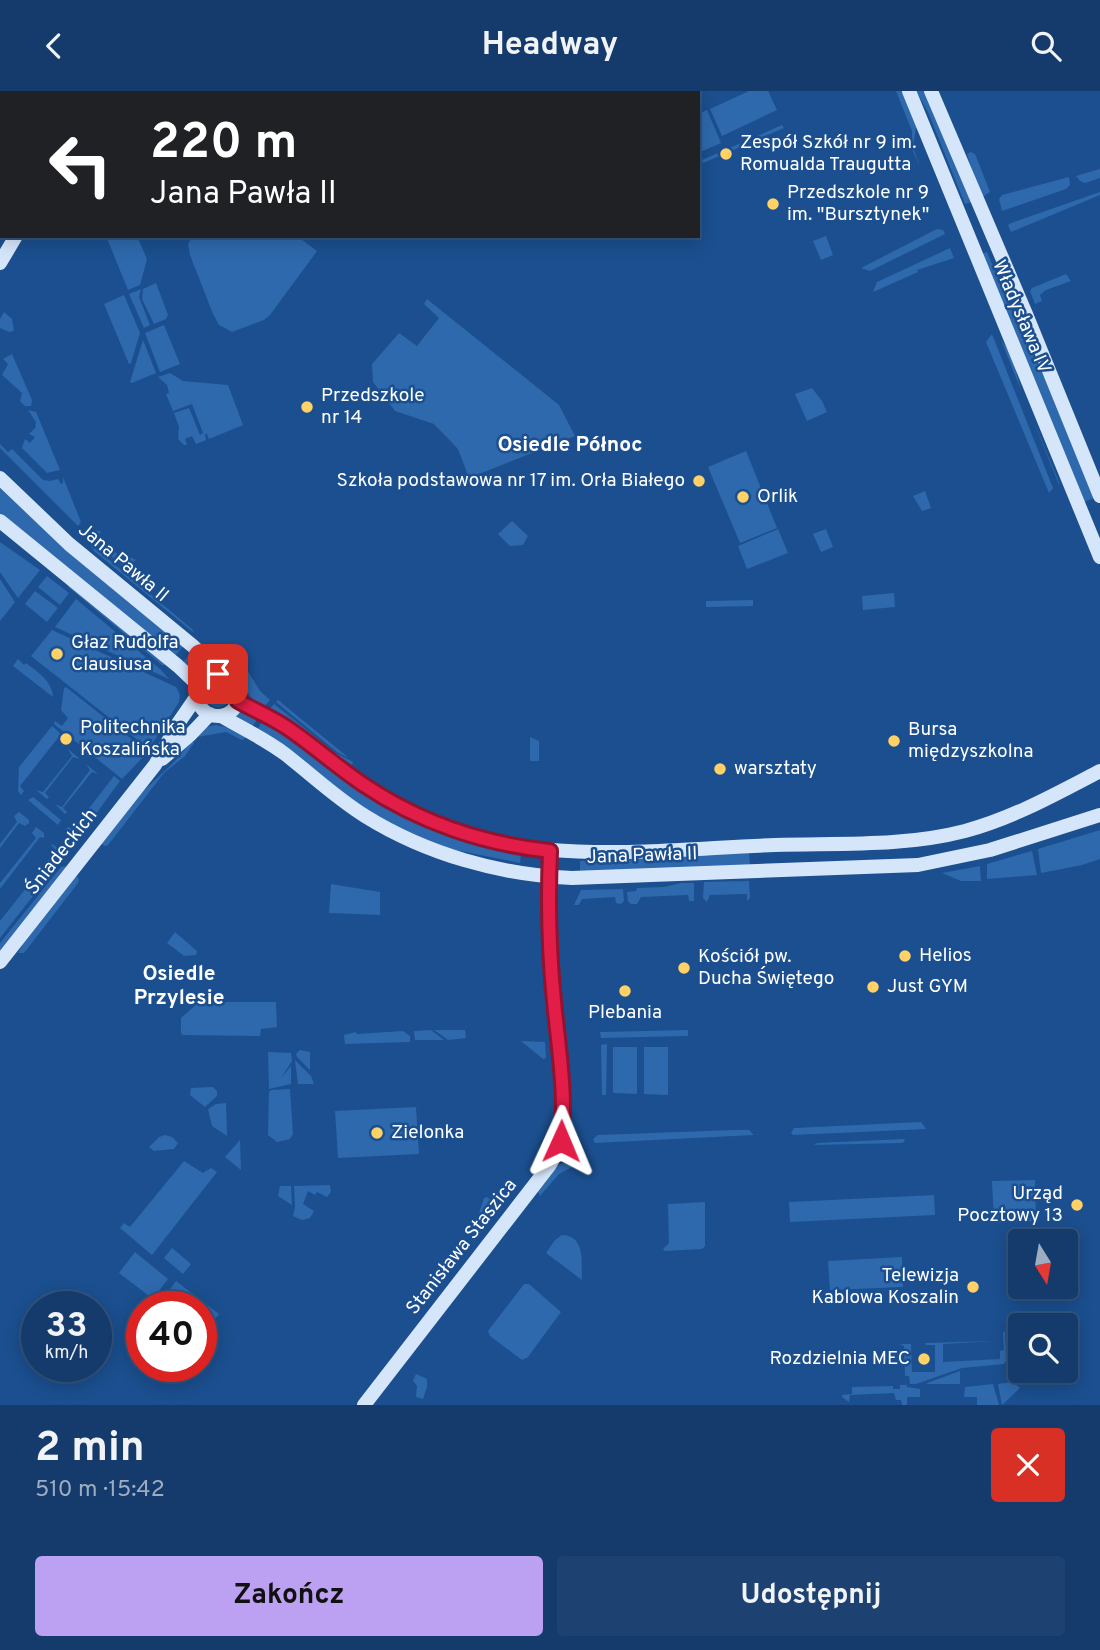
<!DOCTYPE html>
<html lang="pl">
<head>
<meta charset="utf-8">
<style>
  :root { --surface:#143b6b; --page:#1d4271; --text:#f1f3f6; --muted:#9dadc1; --line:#33557e; --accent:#bca0f2 }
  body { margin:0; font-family:Overpass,sans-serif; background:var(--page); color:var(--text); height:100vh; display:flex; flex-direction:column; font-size:26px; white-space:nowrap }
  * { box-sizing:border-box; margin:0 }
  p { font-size:23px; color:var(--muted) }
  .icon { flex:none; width:38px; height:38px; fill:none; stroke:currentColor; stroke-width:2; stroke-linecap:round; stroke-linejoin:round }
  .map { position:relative; height:1314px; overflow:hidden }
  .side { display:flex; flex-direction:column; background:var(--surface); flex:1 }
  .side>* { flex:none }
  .guide { position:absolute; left:0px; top:0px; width:700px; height:147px; box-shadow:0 4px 18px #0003,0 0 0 2px var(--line); background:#202124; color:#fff; overflow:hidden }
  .needle { width:46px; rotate:169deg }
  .controls { position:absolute; left:1008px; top:1138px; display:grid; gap:14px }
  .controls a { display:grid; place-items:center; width:70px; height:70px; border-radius:7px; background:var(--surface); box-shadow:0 4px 18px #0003,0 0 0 2px var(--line); font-size:35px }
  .speed { position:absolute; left:21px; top:1200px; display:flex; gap:14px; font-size:35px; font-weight:700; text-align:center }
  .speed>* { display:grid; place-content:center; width:91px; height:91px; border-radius:50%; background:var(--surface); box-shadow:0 4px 18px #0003,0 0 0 2px var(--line); line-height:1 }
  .speed small { font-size:18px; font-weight:400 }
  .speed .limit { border:10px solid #d22; background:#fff; color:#111 }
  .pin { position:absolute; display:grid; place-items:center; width:60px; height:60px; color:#fff; margin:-30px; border-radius:14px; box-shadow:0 4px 10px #0006 }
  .me { position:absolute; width:77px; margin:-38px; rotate:1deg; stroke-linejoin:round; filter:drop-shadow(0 0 5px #0008) }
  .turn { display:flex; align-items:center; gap:24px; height:147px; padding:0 35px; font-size:32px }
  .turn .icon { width:91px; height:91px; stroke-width:2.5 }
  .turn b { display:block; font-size:49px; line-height:60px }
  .round { display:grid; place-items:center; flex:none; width:74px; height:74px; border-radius:7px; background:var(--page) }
  .summary { display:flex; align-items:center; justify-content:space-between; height:119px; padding:0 35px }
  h1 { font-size:42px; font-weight:700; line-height:52px }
  .button { display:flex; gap:14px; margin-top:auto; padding:14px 35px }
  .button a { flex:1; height:80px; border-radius:7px; background:var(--accent); color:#111; font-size:28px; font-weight:700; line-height:80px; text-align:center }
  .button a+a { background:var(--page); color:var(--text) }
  header { display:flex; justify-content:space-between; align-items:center; height:91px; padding:0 35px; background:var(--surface); font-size:32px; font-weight:700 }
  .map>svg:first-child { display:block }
</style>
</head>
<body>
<header><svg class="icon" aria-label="back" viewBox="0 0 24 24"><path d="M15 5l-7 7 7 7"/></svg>Headway<svg class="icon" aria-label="search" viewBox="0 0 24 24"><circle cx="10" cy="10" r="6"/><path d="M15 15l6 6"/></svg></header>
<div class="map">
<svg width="1100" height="1314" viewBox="0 0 1100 1314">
  <rect width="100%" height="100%" fill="#1b4f8f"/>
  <!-- green -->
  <path fill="#2e69ad" d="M0,0H68L2,2L0,86Z
    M458,0H667V2H458Z
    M749,0H768L777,19L722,45L710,18Z
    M896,0H904L917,31L913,56L920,76L912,58V40Z
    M916,0H927L972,111L965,113L928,21Z
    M707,19L721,52L698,62V23Z
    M782,34L784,37L703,72L702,69Z
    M971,61L975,63L990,101L981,107L967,63Z
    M1100,78V87L1085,92L1080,90L1076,85Z
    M1069,86L1070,94L1066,98L1002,120L999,108L1002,104Z
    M1100,101V104L1011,141L1008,134L1011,132Z
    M937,138L943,139L945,143L870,180L861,177Z
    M106,145H137L147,168L140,194L128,199Z
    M193,145H297L317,160L270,224L264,229L232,241L219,234L213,223L190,164L188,153Z
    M826,145L833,164L821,169L813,150Z
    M950,157L954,167L917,179L918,181L873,201L877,191Z
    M987,161L1025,250L1045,287L1094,407L1084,411L981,163Z
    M1066,183L1071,190L1046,199L1040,204L1042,210L1035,213L1030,200L1032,197Z
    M156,192L168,224L166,228L154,233L142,208L143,198Z
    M141,198L139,206L150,234L144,237L129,203Z
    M124,204L140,242L131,272L129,273L104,213Z
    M427,208L559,314L575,345L469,387L458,358L434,333L395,320L373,291L372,273L399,242L417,255L439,227L424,213Z
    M4,221L12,228L14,240L9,241L0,237V228Z
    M164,234L180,273L160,281L145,242Z
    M992,243L1053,397L1049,402L986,251Z
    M143,249L156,282L132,292L130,291Z
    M1001,249L1011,263L1022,302L1059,391V402V394Z
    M12,263L32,309L31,315H25L20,310L22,302L2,284L8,273L3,268Z
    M170,282L183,290L228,294L243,334L209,348L207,343H205L206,349L196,353L192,345L185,348L187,354H184L178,348L179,336L174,322L189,317L200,344L203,342L192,313L173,320L166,303L169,302L167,294L158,286Z
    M812,297L822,310L827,321L807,330L795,303Z
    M28,319L36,321L60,379L47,382L22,357L25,348L30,352L35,346L29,343L35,337L36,331Z
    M0,353L8,361L12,358L43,389L50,390L58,388L61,393L63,392V386L81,431L78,435L0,357Z
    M746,360L777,437L740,452L708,376Z
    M0,397L41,435L184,554L174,566L0,423Z
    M925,400L931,417L922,420L913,405Z
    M512,430L528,445L523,454L510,455L498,443Z
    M778,438L788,462L747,478L738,455Z
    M826,438L833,456L821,461L813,443Z
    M91,439L101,440L97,447L126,470L130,466L136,469L125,477L85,443Z
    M0,451L40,479L18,507L0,481Z
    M89,452L192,538L194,542L94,460Z
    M47,485L69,502L60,514L38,496Z
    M0,488L15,511L0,530Z
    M67,495L78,499L168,574H162Z
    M35,500L58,517L47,531L25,513Z
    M894,502L895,516L863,519L862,505Z
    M76,508L160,578L169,588L55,536Z
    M753,509V515L706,516V510Z
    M52,539L176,596L180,604L179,611L149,658L31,565Z
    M192,561L212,579L200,586L182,572Z
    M18,568L24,574L26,572C38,581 52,590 53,606L13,575Z
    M247,579L260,600L270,609L264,616C245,605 244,599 247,579Z
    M205 603a13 13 0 1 1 26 0a13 13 0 1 1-26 0Z
    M66,596L148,661L122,688L54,633L55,630L62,635L68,627L61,619L64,597Z
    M278,609L349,667L337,661L276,611Z
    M274,613L336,662L353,671L352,674L268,620Z
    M238,616L258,626L252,637L229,625Z
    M263,629L277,636L355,694L521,761L520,772L436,755L382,730L257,639Z
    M216,634L229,637L247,646L242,649L226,641L197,646L206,636Z
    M52,635L61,643L20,695L24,700L21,704L18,700L19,676Z
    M530,646L539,650V670H530Z
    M192,650L194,652L185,665L164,682L108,754L105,755L100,752L135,708L175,670Z
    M68,658L80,668L73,666L45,702L49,706L47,708L36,699L43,701L72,665Z
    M86,673L98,683L92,681L63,717L67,721L65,723L55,713L62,716L90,679Z
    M114,685L120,690L82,742L71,744L65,739L68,736L73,738Z
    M33,706L61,729L58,734L28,709Z
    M19,721L29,729V732L25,735L19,732L0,757V753L17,731L14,725Z
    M36,736L44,742V747L40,746L0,798V792L36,747L32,742Z
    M1100,739V768L1082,774L1041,782L1038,758Z
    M52,753L58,757L62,768L44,791L41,789L31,803L33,805L0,847V830L56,759L51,754Z
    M749,760L750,776L580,782V770L638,768L671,762Z
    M1032,760L1037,784L987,788V773Z
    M65,775L68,777L0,864V852L61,776Z
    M980,775L981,790H961L942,782Z
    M75,783L79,788L78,792L24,862H18L27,845Z
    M749,790L750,807L747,810V803L710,804L707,811L703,807L704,791Z
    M681,792H694V810H689L688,804L641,806L637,813H631L628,810L627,801L636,800L637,797L664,796Z
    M331,793L380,801V824L329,822Z
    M623,798L624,810L621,813L616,812L615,806L582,808L579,814H574L581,799Z
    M175,841L197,860L196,864L184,865L167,852Z
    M199,911H276L277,936L261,938L260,945L183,944L181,942V927Z
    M431,939L444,949H415L414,940Z
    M434,939H465L466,947L448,949Z
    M688,939V945L601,947L600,941Z
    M403,940L410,945V951L345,953L344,944L356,941V943Z
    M521,950L545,951L546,967L543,968Z
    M607,953L606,1004H602L601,954Z
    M613,956H637V1003L613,1002Z
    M644,956H668V1004L644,1003Z
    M300,959L310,961V979L297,966L296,963Z
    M268,961L291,962L292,970L281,987L291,975V993L269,998Z
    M295,969L311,985L314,993H298Z
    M213,996L217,1000V1005L205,1016L190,1004L191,997Z
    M290,998L293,1043L290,1048L277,1051L268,1044L269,1001L271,999Z
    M216,1013L226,1012L227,1045L212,1035L208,1018Z
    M416,1016L419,1063L338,1067L335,1020Z
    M921,1031L926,1038L793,1044L791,1042L794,1037Z
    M734,1039H749L754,1044L595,1052L593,1048L598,1044Z
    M165,1044L172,1046L178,1052L174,1058L154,1060L149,1056L159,1046Z
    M904,1048L905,1050L902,1052L814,1054L817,1052Z
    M240,1049L241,1079L225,1066Z
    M581,1064L587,1068L559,1083L540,1105L537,1099L557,1075Z
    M184,1070L203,1082L211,1077L217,1081L152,1164L120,1137L124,1132L130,1136Z
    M1035,1089L1036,1130L994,1132L992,1090Z
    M330,1094L331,1101L327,1106L317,1101L315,1104L308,1100L303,1113L314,1120L310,1127L302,1129L293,1125L295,1117L294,1095Z
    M280,1095H291L292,1114L278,1105Z
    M934,1104L935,1124L790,1131L789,1111Z
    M487,1106L499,1117L473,1150L471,1146L484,1107Z
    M705,1111V1155L702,1158L665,1160L663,1158L669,1152L668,1113Z
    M562,1144C586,1145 581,1171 582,1189L546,1162L555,1149Z
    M172,1157L191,1173L183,1183L164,1167Z
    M135,1161L168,1188L153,1208L119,1182Z
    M902,1166L903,1196L830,1199L828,1170Z
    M176,1190L219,1223L201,1246V1216L157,1215Z
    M524,1193H529L561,1221L528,1266L522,1269L490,1245L488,1240Z
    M1005,1240L1006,1270L1004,1273L962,1277L916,1293H910L909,1285H905L904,1255L900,1253H911L912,1281H935V1254H926L925,1252L995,1250L943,1253V1271L1000,1268V1260L1004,1259L1003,1242Z
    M960,1280V1293H927V1292Z
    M416,1283L427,1288V1296L423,1308L416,1306L417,1295L413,1290Z
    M905,1288L907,1296L920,1298V1306H907V1314H902L901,1309H896L894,1302L850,1304L849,1311L842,1306V1304L852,1303V1296L893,1295V1298H900V1294H906Z
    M1013,1291L1020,1297L1002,1314L998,1293Z
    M993,1293L999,1314H977V1306H964L965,1296Z"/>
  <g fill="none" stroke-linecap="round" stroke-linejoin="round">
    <!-- secondary -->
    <path stroke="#d6e6fa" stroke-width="14" d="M909,0L1100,466
      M931,0L1026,223L1100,405
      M102,2L104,0
      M123,2L124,0
      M0,129L2,127
      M0,172L16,145
      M0,387L69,453L194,556L224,584
      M0,430L178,575L199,595
      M197 604a21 21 0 1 1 42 0a21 21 0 1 1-42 0Z
      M238,609C253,618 270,625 285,635C311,652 335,673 361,692C387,710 416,725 445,736C548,775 667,758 775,754C838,752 904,756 965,740C1013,727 1056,703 1100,680
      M221,625C242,637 265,648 285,663C312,684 336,707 365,725C426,763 500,784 572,787L918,774L990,759L1100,724
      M162,668L190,644L210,623
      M0,871L155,674L177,634L197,605
      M364,1314L549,1075C576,1036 556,946 553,900C551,853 548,806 550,759"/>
  </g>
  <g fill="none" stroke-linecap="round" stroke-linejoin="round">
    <!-- route casing -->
    <g stroke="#92132f" stroke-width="18">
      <path id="route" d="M218,583C233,586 240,595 238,610C254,619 271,626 286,636C313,654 337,676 364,694C419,731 484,753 550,760C548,809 549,861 554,910C558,953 567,1007 561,1050"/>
    </g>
    <!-- route -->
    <use href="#route" stroke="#e11d48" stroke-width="12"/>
  </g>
  <!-- markers -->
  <g fill="#ffd166" stroke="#1b4f8f" stroke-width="2.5">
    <circle cx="726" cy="63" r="7"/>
    <circle cx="773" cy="113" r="7"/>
    <circle cx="307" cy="316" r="7"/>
    <circle cx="699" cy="390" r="7"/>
    <circle cx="743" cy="406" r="7"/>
    <circle cx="57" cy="563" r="7"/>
    <circle cx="66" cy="648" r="7"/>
    <circle cx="894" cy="650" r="7"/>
    <circle cx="720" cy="678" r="7"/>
    <circle cx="905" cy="865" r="7"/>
    <circle cx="684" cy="877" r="7"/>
    <circle cx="873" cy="896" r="7"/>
    <circle cx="625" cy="900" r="7"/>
    <circle cx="377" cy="1042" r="7"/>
    <circle cx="1077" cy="1114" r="7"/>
    <circle cx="973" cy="1196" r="7"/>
    <circle cx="924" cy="1268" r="7"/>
  </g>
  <g text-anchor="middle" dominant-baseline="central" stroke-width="5" stroke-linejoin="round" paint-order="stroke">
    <!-- poi labels -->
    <g font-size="19" fill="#fff" stroke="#1b4f8f" text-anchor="start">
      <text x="740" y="52">Zespół Szkół nr 9 im.<tspan x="740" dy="22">Romualda Traugutta</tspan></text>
      <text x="787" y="102">Przedszkole nr 9<tspan x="787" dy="22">im. "Bursztynek"</tspan></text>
      <text x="321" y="305">Przedszkole<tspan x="321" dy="22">nr 14</tspan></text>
      <text x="685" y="390" text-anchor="end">Szkoła podstawowa nr 17 im. Orła Białego</text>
      <text x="757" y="406">Orlik</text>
      <text x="71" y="552">Głaz Rudolfa<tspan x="71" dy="22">Clausiusa</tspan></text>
      <text x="80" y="637">Politechnika<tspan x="80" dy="22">Koszalińska</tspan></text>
      <text x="908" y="639">Bursa<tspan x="908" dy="22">międzyszkolna</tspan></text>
      <text x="734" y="678">warsztaty</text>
      <text x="919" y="865">Helios</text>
      <text x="698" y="866">Kościół pw.<tspan x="698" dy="22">Ducha Świętego</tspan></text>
      <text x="887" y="896">Just GYM</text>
      <text x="625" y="922" text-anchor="middle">Plebania</text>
      <text x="391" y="1042">Zielonka</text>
      <text x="1063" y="1103" text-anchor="end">Urząd<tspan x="1063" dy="22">Pocztowy 13</tspan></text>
      <text x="959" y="1185" text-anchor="end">Telewizja<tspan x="959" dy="22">Kablowa Koszalin</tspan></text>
      <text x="910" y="1268" text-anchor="end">Rozdzielnia MEC</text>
    </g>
    <!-- street labels -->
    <g font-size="19" fill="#fff" stroke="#1b4f8f">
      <text transform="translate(1021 226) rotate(67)">Władysława IV</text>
      <text transform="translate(123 472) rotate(40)">Jana Pawła II</text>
      <text transform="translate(62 761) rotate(-52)">Śniadeckich</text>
      <text transform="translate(642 765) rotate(-2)">Jana Pawła II</text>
      <text transform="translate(462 1156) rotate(-52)">Stanisława Staszica</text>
    </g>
    <!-- neighbourhood labels -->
    <g font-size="21" font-weight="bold" fill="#fff" stroke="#1b4f8f">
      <text x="570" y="354">Osiedle Północ</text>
      <text x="179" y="883">Osiedle<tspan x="179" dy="24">Przylesie</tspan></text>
    </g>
  </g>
</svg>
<div class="controls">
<a><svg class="needle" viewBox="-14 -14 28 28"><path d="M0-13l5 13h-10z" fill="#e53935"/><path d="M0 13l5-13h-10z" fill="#9dadc1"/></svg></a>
<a><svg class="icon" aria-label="search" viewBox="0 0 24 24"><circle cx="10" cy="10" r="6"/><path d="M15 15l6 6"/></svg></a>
</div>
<div class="speed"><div>33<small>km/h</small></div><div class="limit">40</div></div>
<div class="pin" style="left:218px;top:583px;background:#d93025"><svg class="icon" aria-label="arrive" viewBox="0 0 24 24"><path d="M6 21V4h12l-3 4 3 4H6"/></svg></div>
<svg class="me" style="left:561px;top:1050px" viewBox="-20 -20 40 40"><path d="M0-17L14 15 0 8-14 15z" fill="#e11d48" stroke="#fff" stroke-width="4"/></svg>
<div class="guide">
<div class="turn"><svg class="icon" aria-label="left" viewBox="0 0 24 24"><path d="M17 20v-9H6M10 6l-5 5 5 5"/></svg><div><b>220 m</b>Jana Pawła II</div></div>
</div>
</div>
<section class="side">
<div class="summary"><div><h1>2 min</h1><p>510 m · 15:42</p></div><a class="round" style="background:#d93025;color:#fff"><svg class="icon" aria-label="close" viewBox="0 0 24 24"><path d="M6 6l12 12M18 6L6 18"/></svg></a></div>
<div class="button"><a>Zakończ</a><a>Udostępnij</a></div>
</section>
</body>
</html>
